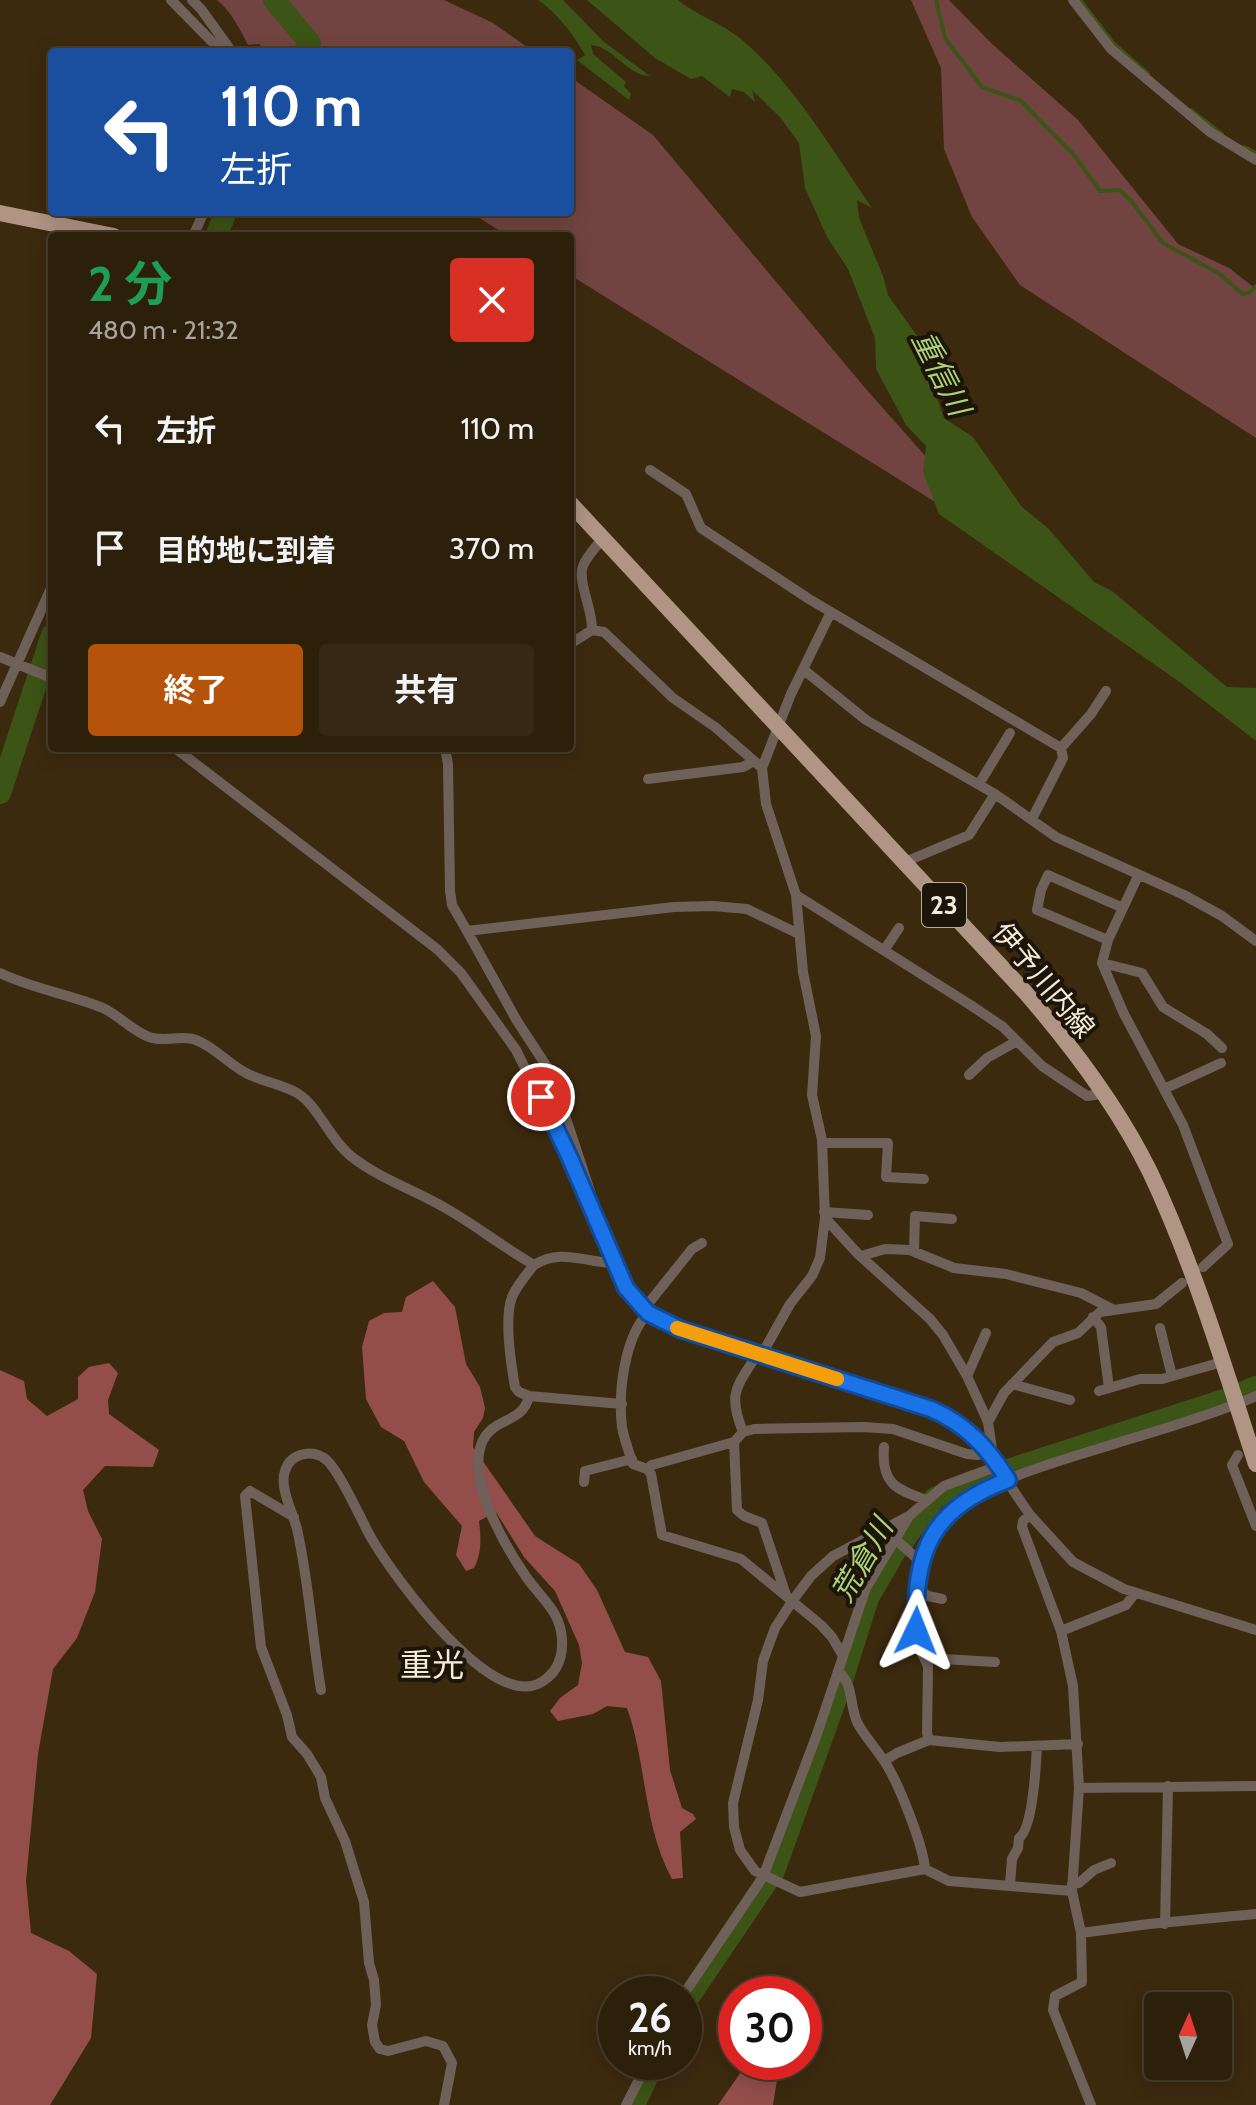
<!DOCTYPE html>
<html lang="ja">
<head>
<meta charset="utf-8">
<style>
  :root { --surface:#2d200b; --page:#352814; --text:#f1f3f6; --muted:#a7a39d; --line:#483e2c; --accent:#b45309 }
  body { margin:0; font-family:Cabin,"Noto Sans JP",sans-serif; background:var(--page); color:var(--text); height:100vh; display:flex; flex-direction:column; font-size:30px; white-space:nowrap }
  * { box-sizing:border-box; margin:0 }
  p { font-size:26px; color:var(--muted) }
  .icon { flex:none; width:44px; height:44px; fill:none; stroke:currentColor; stroke-width:2; stroke-linecap:round; stroke-linejoin:round }
  .map { position:relative; flex:1; overflow:hidden }
  .side { position:absolute; left:48px; top:232px; width:526px; height:520px; display:flex; flex-direction:column; background:var(--surface); border-radius:8px; box-shadow:0 4px 20px #0003,0 0 0 2px var(--line) }
  .side>* { flex:none }
  .guide { position:absolute; left:48px; top:48px; width:526px; height:168px; border-radius:8px; box-shadow:0 4px 20px #0003,0 0 0 2px var(--line); background:#1a4fa0; color:#fff; overflow:hidden }
  .needle { width:52px; rotate:3deg }
  .controls { position:absolute; left:1144px; top:1992px; display:grid; gap:16px }
  .controls a { display:grid; place-items:center; width:88px; height:88px; border-radius:8px; background:var(--surface); box-shadow:0 4px 20px #0003,0 0 0 2px var(--line); font-size:40px }
  .speed { position:absolute; left:598px; top:1976px; display:flex; gap:16px; font-size:40px; font-weight:700; text-align:center }
  .speed>* { display:grid; place-content:center; width:104px; height:104px; border-radius:50%; background:var(--surface); box-shadow:0 4px 20px #0003,0 0 0 2px var(--line); line-height:1 }
  .speed small { font-size:20px; font-weight:400 }
  .speed .limit { border:12px solid #d22; background:#fff; color:#111 }
  .pin { position:absolute; display:grid; place-items:center; width:68px; height:68px; color:#fff; margin:-34px; border:4px solid #fff; border-radius:50%; box-shadow:0 2px 8px #0007 }
  .me { position:absolute; width:88px; margin:-44px; rotate:2deg; stroke-linejoin:round; filter:drop-shadow(0 0 6px #0008) }
  .turn { display:flex; align-items:center; gap:28px; height:168px; padding:0 40px; font-size:36px }
  .turn .icon { width:104px; height:104px; stroke-width:2.5 }
  .turn b { display:block; font-size:56px; line-height:68px }
  .round { display:grid; place-items:center; flex:none; width:84px; height:84px; border-radius:8px; background:var(--page) }
  .summary { display:flex; align-items:center; justify-content:space-between; height:136px; padding:0 40px }
  h1 { font-size:48px; font-weight:700; line-height:60px; color:#1e9e55 }
  .action { display:flex; gap:16px; margin-top:auto; padding:16px 40px }
  .action a { flex:1; height:92px; border-radius:8px; background:var(--accent); color:#fff; font-size:32px; font-weight:700; line-height:92px; text-align:center }
  .action a+a { background:var(--page); color:var(--text) }
  ul { padding:0; list-style:none }
  li { display:flex; align-items:center; gap:24px; height:120px; padding:0 40px }
  li div { flex:1 }
  li b { display:block; font-size:30px }
  li em { font-style:normal }
  .map>svg:first-child { display:block }
</style>
</head>
<body>
<div class="map">
<svg width="1256" height="2105" viewBox="0 0 1256 2105">
  <rect width="100%" height="100%" fill="#3c2a0f"/>
  <!-- green -->
  <path fill="#724441" d="M217,0H444L493,23L534,52H261L260,44L248,45C240,29 231,11 217,0Z
    M911,0H949L991,43L1078,120L1178,244L1229,268L1256,289V438L1020,285L972,217L944,149L941,68Z
    M570,77L653,135L866,389L1003,544L570,275V236H508L470,212H570Z"/>
  <!-- forest -->
  <path fill="#934e4a" d="M433,1281L455,1307L466,1364L480,1387L485,1408L483,1418L474,1432L473,1447L535,1536L579,1564L597,1590L625,1652L648,1657L661,1681L670,1770L682,1808L693,1814L696,1819L680,1832L683,1878L672,1879C643,1826 647,1764 627,1708L607,1706L593,1714L558,1721L550,1711L560,1698L578,1685L582,1663L579,1645L555,1591L524,1557L496,1512L479,1521C481,1537 482,1553 474,1568L466,1571L456,1555L462,1526L424,1482L404,1441L381,1427L366,1399L362,1347L369,1321L384,1313L402,1312L406,1297Z
    M109,1363L118,1373L108,1400L109,1414L159,1450L153,1467L105,1466L83,1490L88,1511L102,1539L95,1592L77,1638L53,1669L38,1754L26,1881L31,1933L69,1951L97,1974L91,2038L50,2105H0V1370L24,1381L27,1399L47,1416L78,1399V1377L89,1367Z
    M748,2062L773,2064L777,2080L773,2105H718Z"/>
  <!-- water -->
  <path fill="#3c5415" d="M538,0H563L604,42L650,76C626,75 614,47 591,45L593,54L626,82L624,86L631,94L629,100L577,60L585,55C573,34 558,14 538,0Z
    M587,0H678C697,16 722,23 741,39C795,85 832,150 872,208L857,200L859,218L883,276L888,295L920,340L925,363L944,418L973,437L1022,507L1049,529L1094,582L1112,591L1227,687L1256,688V741L1181,683L939,514L923,472L926,446L906,425L876,369L875,338L848,269L827,237L805,188L799,143L779,116L752,90L755,102L744,92L732,89L730,97L702,76L691,79L655,58Z"/>
  <g fill="none" stroke-linecap="round" stroke-linejoin="round">
    <!-- stream -->
    <path stroke="#3c5415" stroke-width="4" d="M936,0L945,38L982,87L1021,101L1074,155L1100,191L1120,190L1132,202L1163,243L1220,274L1242,294L1249,293L1256,286
      M1080,0L1113,43L1148,74
      M1191,110L1222,134
      M1244,147L1256,153"/>
    <!-- river -->
    <path stroke="#3c5415" stroke-width="22" d="M274,0L310,43L304,52
      M216,236L226,212
      M0,793L52,635
      M684,2004L774,1871L839,1690L868,1598L894,1553L935,1498L968,1483L1224,1400L1256,1387
      M634,2105L654,2062"/>
    <!-- minor -->
    <path stroke="#6f615a" stroke-width="10" d="M171,0L222,52
      M192,0L201,9L232,52
      M1073,0L1111,49L1210,132L1256,160
      M193,236L204,212
      M650,470L686,494L701,528L809,599L1061,748L1091,714L1106,691
      M592,630C593,610 577,581 583,566C587,556 595,548 602,539
      M570,644L592,630L604,632L673,698L715,727L762,768
      M0,657L52,678
      M804,670L866,720L995,794L1056,837L1184,895L1222,916L1256,941
      M0,702L52,586
      M175,748L437,949L461,973L516,1050L569,1156L626,1288L648,1313L680,1329L912,1402L950,1417L979,1440L1030,1515L1073,1562L1124,1589L1256,1630
      M445,748L448,764L450,891L452,905L467,931L674,907L713,906L747,909L799,934
      M648,779L743,767L754,761
      M979,784L1010,733
      M1032,819L1063,758L1061,748
      M905,862L969,835L995,794
      M1138,876L1108,940L1102,963L1124,1014L1183,1125L1228,1244L1203,1267
      M796,895L972,1006L1003,1027L1042,1066L1087,1096L1102,1094
      M467,931L517,1021L551,1073L590,1191
      M1108,940L1037,910L1041,890L1048,875L1123,908
      M885,949L899,928
      M1102,963L1142,973L1163,1007L1207,1034L1222,1048
      M0,973C33,989 69,994 103,1008C120,1016 132,1031 149,1037C165,1043 181,1034 196,1040C215,1047 228,1064 246,1073C263,1082 281,1084 297,1093C318,1105 329,1139 352,1157C382,1180 415,1190 447,1209C477,1226 504,1248 534,1265C526,1275 517,1285 512,1297C504,1318 511,1364 515,1387L519,1392L529,1396
      M969,1075L987,1058L1017,1041
      M1164,1089L1221,1063
      M822,1143H888L886,1177L924,1179
      M824,1212L868,1215
      M825,1218L858,1254L930,1319L943,1335L967,1376L988,1422L993,1456
      M914,1251L915,1216L952,1219
      M861,1256L885,1249L910,1250L954,1268L1006,1274L1081,1293L1112,1309
      M534,1265C561,1248 583,1262 613,1263
      M644,1309L692,1249L702,1243
      M648,1313C624,1338 618,1393 622,1427C624,1439 629,1452 633,1464L647,1469L651,1474L662,1535L741,1559L821,1625L832,1637L843,1656
      M1093,1317L1101,1327L1109,1388
      M1160,1328L1172,1376
      M762,1354L790,1304L812,1276L820,1258L825,1218L822,1140L812,1095L816,1036L803,972L796,895L766,804L762,768L791,694L831,612
      M967,1376L986,1333
      M1012,1384L1070,1400
      M1099,1391L1140,1379H1162L1222,1362
      M988,1422L1004,1393L1053,1342L1078,1333L1100,1312L1156,1304L1182,1283
      M743,1432C727,1392 737,1387 758,1353
      M734,1442L737,1510L744,1516L762,1523L786,1595
      M884,1447C881,1482 894,1489 926,1500
      M1238,1455L1232,1465L1256,1526
      M998,1466L944,1486L909,1516L833,1556L811,1576L793,1600L775,1628L763,1661L758,1700L733,1803L734,1827L740,1850L755,1871L800,1892L925,1869L949,1881L1072,1891
      M647,1469L652,1465L734,1442L743,1432L754,1429L863,1427L893,1429L967,1454L978,1455L989,1452
      M584,1482L585,1471L632,1459
      M1030,1515L1023,1521L1022,1527L1061,1631L1073,1686L1079,1788L1072,1891L1081,1933L1082,1982L1055,1996L1053,2010L1091,2105
      M294,1517L250,1491L245,1496L261,1647L287,1715L292,1737L307,1754L321,1777L325,1798L345,1841L364,1902L369,1963L374,1980L376,2005L372,2025L375,2042L380,2049L388,2051L426,2041L443,2046L452,2063L444,2105
      M895,1539L922,1563
      M917,1587L928,1596L942,1599
      M1061,1631L1126,1605L1135,1593
      M926,1658L995,1662
      M838,1671C854,1685 849,1703 857,1722C865,1738 880,1752 889,1769C901,1790 923,1845 925,1869
      M321,1690C312,1637 309,1582 297,1529C293,1513 279,1487 285,1471C290,1454 310,1449 324,1458C339,1468 362,1523 373,1541C396,1579 488,1706 538,1684C556,1675 563,1659 562,1640C561,1612 542,1599 527,1578C506,1548 468,1483 481,1445C491,1416 523,1425 529,1396L622,1404
      M929,1740L927,1733L928,1667C926,1659 921,1654 918,1646C909,1614 916,1567 930,1538C955,1485 1065,1460 1117,1443C1163,1429 1211,1415 1256,1396
      M884,1761L897,1753L929,1740L1000,1747L1078,1744
      M1079,1788L1256,1786
      M1010,1884L1012,1859L1018,1848L1019,1838C1033,1828 1036,1765 1037,1746
      M1072,1884L1079,1883L1094,1870L1111,1863
      M1165,1924L1168,1786
      M1081,1933L1149,1924L1256,1914
      M684,1994L763,1877L816,1737L866,1588L908,1518
      M626,2105L648,2062"/>
    <!-- primary -->
    <path stroke="#b09484" stroke-width="16" d="M0,213L114,236
      M570,503L1025,992C1071,1045 1119,1109 1150,1172C1194,1265 1224,1366 1256,1464"/>
  </g>
  <g fill="none" stroke-linecap="round" stroke-linejoin="round">
    <!-- route casing -->
    <g stroke="#114b97" stroke-width="20">
      <path id="route" d="M541,1097L569,1156L626,1288L648,1313L680,1329L931,1409C966,1424 988,1448 1008,1480C930,1509 914,1552 916,1631"/>
    </g>
    <!-- route -->
    <use href="#route" stroke="#1a73e8" stroke-width="14"/>
    <!-- slow -->
    <path stroke="#f59e0b" stroke-width="14" d="M677,1328L837,1379"/>
  </g>
  <g text-anchor="middle" dominant-baseline="central" stroke-width="8" stroke-linejoin="round" paint-order="stroke">
    <!-- shield labels -->
    <rect fill="#1d1509" stroke="#b5ab9c" stroke-width="2" x="922" y="883" width="44" height="44" rx="6"/>
    <g font-size="26" font-weight="bold" fill="#f6ebdb">
      <text x="944" y="905">23</text>
    </g>
    <!-- street labels -->
    <g font-size="28" fill="#f6ebdb" stroke="#1d1509">
      <text transform="translate(1044 980) rotate(50)">伊予川内線</text>
    </g>
    <!-- water labels -->
    <g font-size="30" font-style="italic" fill="#acd37a" stroke="#1d1509">
      <text transform="translate(941 373) rotate(63)">重信川</text>
      <text transform="translate(862 1560) rotate(-60)">荒倉川</text>
    </g>
    <!-- quarter labels -->
    <g font-size="32" fill="#f6ebdb" stroke="#1d1509">
      <text x="432" y="1664">重光</text>
    </g>
  </g>
</svg>
<div class="controls">
<a><svg class="needle" viewBox="-14 -14 28 28"><path d="M0-13l5 13h-10z" fill="#e53935"/><path d="M0 13l5-13h-10z" fill="#a7a39d"/></svg></a>
</div>
<div class="speed"><div>26<small>km/h</small></div><div class="limit">30</div></div>
<div class="pin" style="left:541px;top:1097px;background:#d93025"><svg class="icon" aria-label="arrive" viewBox="0 0 24 24"><path d="M6 21V4h12l-3 4 3 4H6"/></svg></div>
<svg class="me" style="left:916px;top:1631px" viewBox="-20 -20 40 40"><path d="M0-17L14 15 0 8-14 15z" fill="#1a73e8" stroke="#fff" stroke-width="4"/></svg>
<div class="guide">
<div class="turn"><svg class="icon" aria-label="left" viewBox="0 0 24 24"><path d="M17 20v-9H6M10 6l-5 5 5 5"/></svg><div><b>110 m</b>左折</div></div>
</div>
<section class="side">
<div class="summary"><div><h1>2 分</h1><p>480 m · 21:32</p></div><a class="round" style="background:#d93025;color:#fff"><svg class="icon" aria-label="close" viewBox="0 0 24 24"><path d="M6 6l12 12M18 6L6 18"/></svg></a></div>
<ul>
<li><svg class="icon" aria-label="left" viewBox="0 0 24 24"><path d="M17 20v-9H6M10 6l-5 5 5 5"/></svg><div><b>左折</b></div><em>110 m</em></li>
<li><svg class="icon" aria-label="arrive" viewBox="0 0 24 24"><path d="M6 21V4h12l-3 4 3 4H6"/></svg><div><b>目的地に到着</b></div><em>370 m</em></li>
</ul>
<div class="action"><a>終了</a><a>共有</a></div>
</section>
</div>
</body>
</html>
